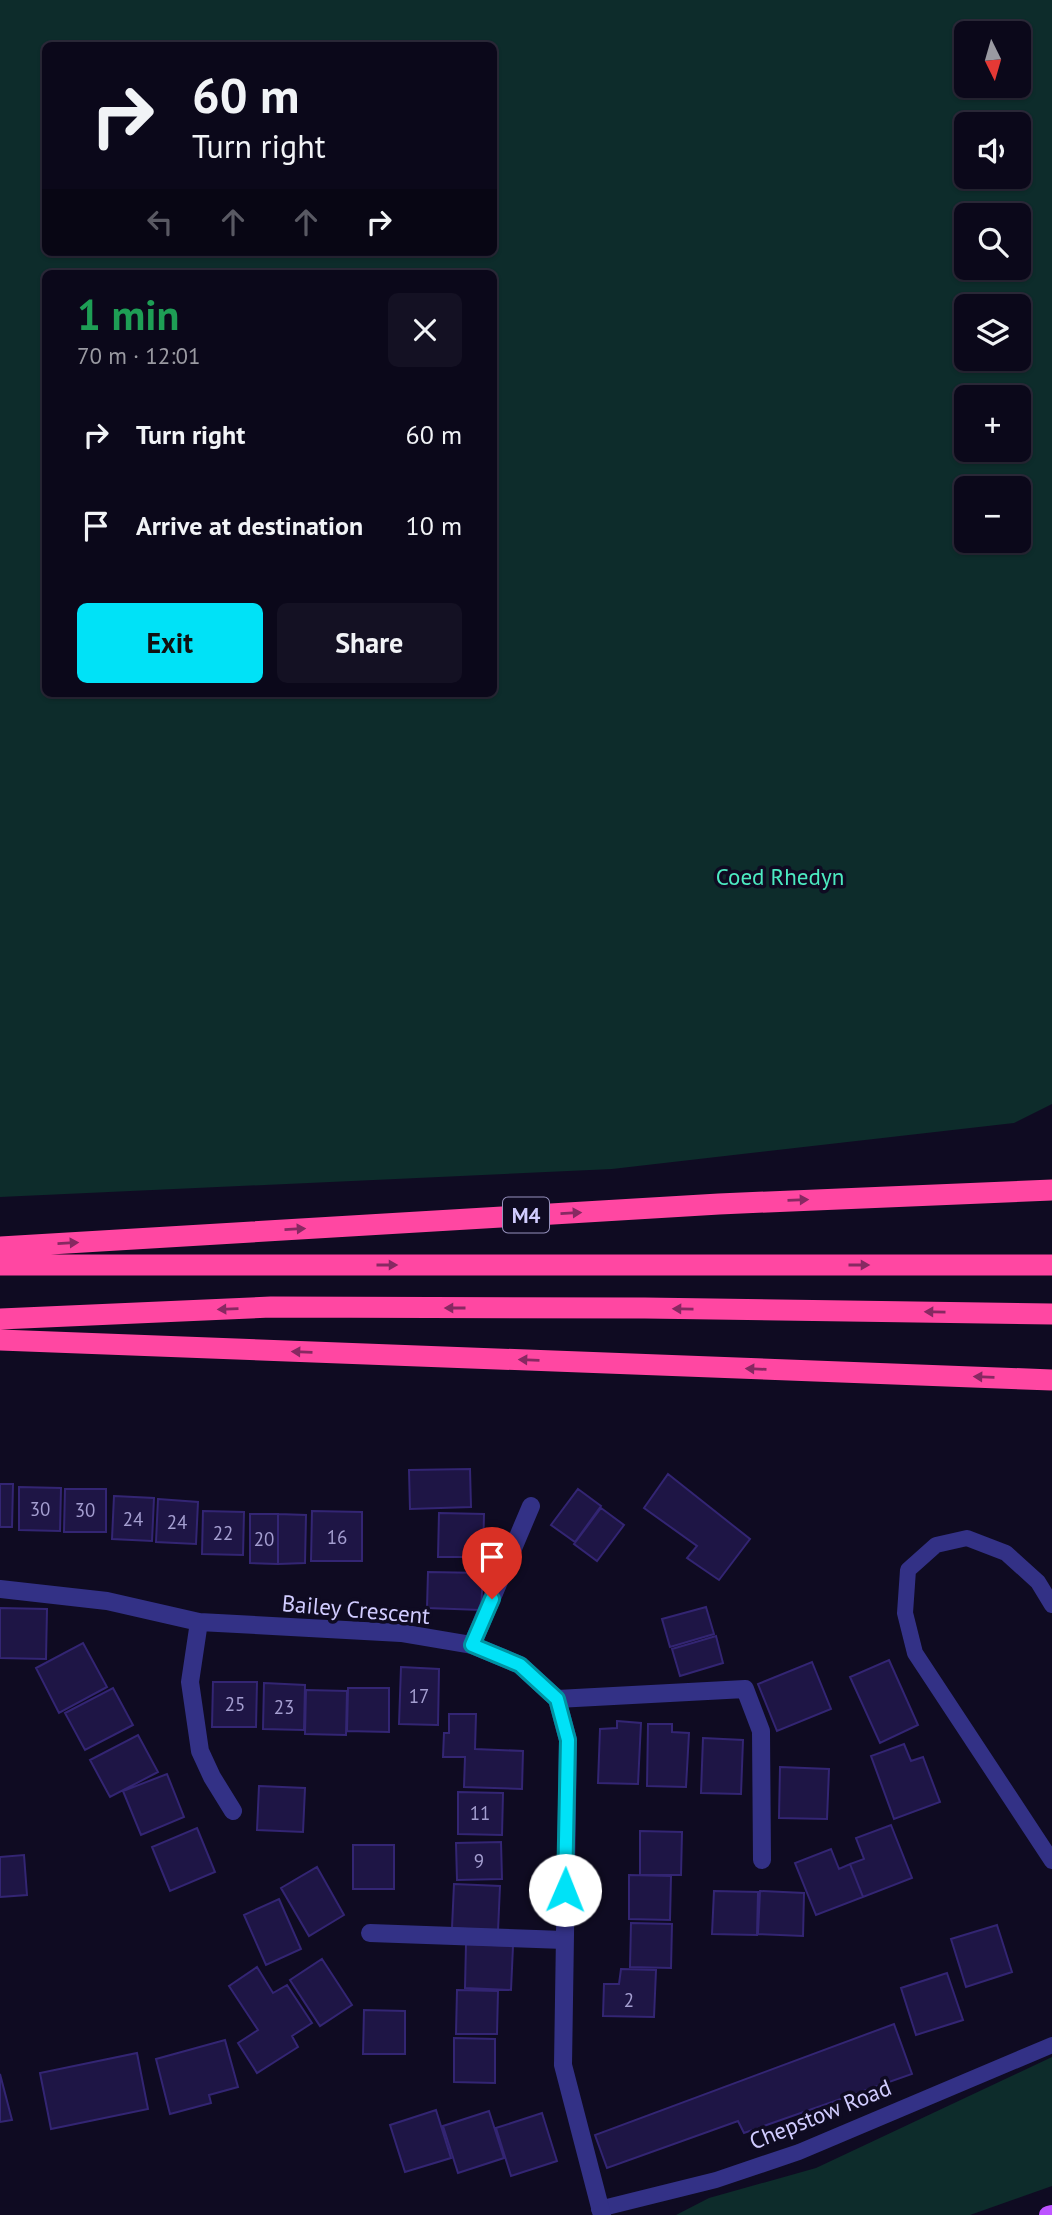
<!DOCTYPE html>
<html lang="en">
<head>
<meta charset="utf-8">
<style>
  :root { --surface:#0b081a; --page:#141123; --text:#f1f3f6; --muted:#9a9aa2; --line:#2b2939; --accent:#00e2f7 }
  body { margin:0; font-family:"PT Sans",sans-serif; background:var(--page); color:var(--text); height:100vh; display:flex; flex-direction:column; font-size:26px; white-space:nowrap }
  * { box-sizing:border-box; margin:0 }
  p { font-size:23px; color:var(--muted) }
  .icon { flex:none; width:38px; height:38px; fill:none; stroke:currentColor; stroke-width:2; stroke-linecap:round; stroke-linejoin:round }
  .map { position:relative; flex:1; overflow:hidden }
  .side { position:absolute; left:42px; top:270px; width:455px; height:427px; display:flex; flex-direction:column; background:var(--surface); border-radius:10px; box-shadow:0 2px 5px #0004,0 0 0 2px var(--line) }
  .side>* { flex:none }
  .top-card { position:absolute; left:42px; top:42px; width:455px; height:214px; border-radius:10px; box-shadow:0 2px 5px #0004,0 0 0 2px var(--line); background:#0b081a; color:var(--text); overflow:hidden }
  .needle { width:46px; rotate:175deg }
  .tools { position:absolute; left:954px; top:21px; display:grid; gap:14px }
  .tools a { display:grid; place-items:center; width:77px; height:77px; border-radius:10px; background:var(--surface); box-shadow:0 2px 5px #0004,0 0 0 2px var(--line); font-size:35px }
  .pin { position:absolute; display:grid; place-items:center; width:60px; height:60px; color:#fff; margin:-72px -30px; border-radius:50% 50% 50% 0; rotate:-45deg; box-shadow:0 0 7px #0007 }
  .pin .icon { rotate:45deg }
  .me { position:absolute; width:77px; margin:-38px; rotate:1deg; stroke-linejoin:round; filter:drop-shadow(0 0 5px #0008) }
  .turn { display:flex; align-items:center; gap:24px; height:147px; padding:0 35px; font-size:32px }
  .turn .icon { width:91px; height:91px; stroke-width:2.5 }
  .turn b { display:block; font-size:49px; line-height:60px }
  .lanes { display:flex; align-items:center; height:66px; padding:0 35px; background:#0003; justify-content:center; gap:35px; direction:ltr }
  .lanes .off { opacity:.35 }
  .round { display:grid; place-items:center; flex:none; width:74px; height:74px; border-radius:10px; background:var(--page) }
  .summary { display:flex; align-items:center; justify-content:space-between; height:119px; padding:0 35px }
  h1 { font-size:42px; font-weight:800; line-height:52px; color:#1e9e55 }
  .button { display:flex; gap:14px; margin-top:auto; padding:14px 35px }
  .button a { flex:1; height:80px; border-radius:10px; background:var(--accent); color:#111; font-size:28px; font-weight:800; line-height:80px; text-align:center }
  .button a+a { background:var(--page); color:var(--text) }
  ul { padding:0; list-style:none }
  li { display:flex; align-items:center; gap:21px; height:91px; padding:0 35px }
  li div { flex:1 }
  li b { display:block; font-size:26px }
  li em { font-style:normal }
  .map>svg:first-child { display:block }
</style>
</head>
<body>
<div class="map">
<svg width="1052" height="2215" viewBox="0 0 1052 2215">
  <rect width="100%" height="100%" fill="#0f0b22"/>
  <!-- green -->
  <path fill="#0d2c2b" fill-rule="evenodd" d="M0,0H1052V1104L1014,1123L612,1169L0,1197ZM966,33H1018V86H966ZM46,46H494V252H46ZM966,124H1018V177H966ZM966,215H1018V268H966ZM46,273H494V693H46ZM966,306H1018V359H966ZM966,397H1018V450H966ZM966,488H1018V541H966Z
    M1052,2057V2186L970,2215H676L709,2198L816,2168Z"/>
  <!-- building -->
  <path fill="#1e1545" stroke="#332573" stroke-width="2" d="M470,1469L471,1507L410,1509L409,1470Z
    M668,1474L750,1539L719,1580L687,1558L697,1546L644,1508Z
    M0,1484H13L12,1527H0Z
    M19,1487L61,1488L60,1531L19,1530Z
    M65,1489H106V1532H64Z
    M578,1489L601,1506L575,1542L551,1525Z
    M114,1496L154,1498L152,1541L112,1539Z
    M158,1499L198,1502L196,1544L156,1542Z
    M601,1508L624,1525L597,1561L574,1544Z
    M203,1511L244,1512L243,1555L202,1554Z
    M312,1511L362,1512V1561H311Z
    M439,1513L484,1514L483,1557H438Z
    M250,1514H278V1564L250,1563Z
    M278,1514L306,1515L305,1563L278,1564Z
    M428,1572L483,1573L481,1610L427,1608Z
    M706,1607L714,1634L670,1647L662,1619Z
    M0,1608L47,1609L46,1659L0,1658Z
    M716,1636L723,1663L680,1676L672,1649Z
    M83,1643L107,1687L59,1713L36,1668Z
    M889,1660L918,1725L880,1743L850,1677Z
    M812,1662L831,1709L777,1731L758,1684Z
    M401,1667L439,1669L438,1725L399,1724Z
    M213,1682H257L256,1727H212Z
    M264,1683L305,1685L304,1730L263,1729Z
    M113,1688L133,1725L85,1750L65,1713Z
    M348,1688H389V1732L347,1731Z
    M306,1690L347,1691L346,1735L305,1734Z
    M449,1714H476L475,1749L523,1751L522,1789L464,1787L465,1757H443L444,1733H449Z
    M617,1721L641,1723L638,1784L598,1783L600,1729L617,1728Z
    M648,1724H672V1732L689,1733L686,1787L647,1786Z
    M138,1735L158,1772L110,1797L90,1760Z
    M703,1738L743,1740L741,1794L701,1793Z
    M904,1744L911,1761L923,1757L940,1802L894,1819L871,1756Z
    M780,1767L829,1769L827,1819L779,1818Z
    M167,1774L184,1817L141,1835L123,1791Z
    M259,1786L305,1788L303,1832L257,1830Z
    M458,1792L503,1793L502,1835L458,1834Z
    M891,1825L912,1878L863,1897L850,1864L864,1859L856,1838Z
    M197,1828L215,1872L170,1891L152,1847Z
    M640,1831L682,1832L681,1875H640Z
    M501,1842L502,1879L457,1880L456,1843Z
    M353,1845H394V1889H353Z
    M831,1849L839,1869L850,1864L863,1897L816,1915L795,1863Z
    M24,1855L27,1895L0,1897V1857Z
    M317,1867L344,1915L309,1936L281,1888Z
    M629,1875L671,1876L670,1920L629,1919Z
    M454,1884L500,1886L498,1931L452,1928Z
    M714,1891L758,1892L757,1935L712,1934Z
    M760,1891L804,1893L803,1936L758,1934Z
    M279,1899L301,1949L266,1965L244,1915Z
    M631,1923L672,1924L671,1968L630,1967Z
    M997,1925L1012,1972L966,1987L951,1939Z
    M466,1944L513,1946L511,1990L465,1988Z
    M322,1959L352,2005L320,2026L290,1980Z
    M257,1967L273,1993L287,1985L312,2023L292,2036L298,2047L257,2073L238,2043L258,2030L229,1986Z
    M621,1969L656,1970L654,2017L603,2016L604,1984H619Z
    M947,1973L963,2020L916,2035L901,1988Z
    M457,1990L498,1991L497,2034H456Z
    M364,2010L405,2011V2054H363Z
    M894,2024L912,2074L744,2133L738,2121L607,2168L595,2135Z
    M454,2038L495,2039V2083L454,2082Z
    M225,2040L238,2087L209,2095L211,2103L170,2114L156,2059Z
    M137,2053L148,2109L51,2129L40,2073Z
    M0,2074L12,2120L0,2122Z
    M436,2110L451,2158L405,2172L390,2125Z
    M489,2111L504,2158L458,2173L443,2126Z
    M542,2113L557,2161L511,2176L496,2128Z"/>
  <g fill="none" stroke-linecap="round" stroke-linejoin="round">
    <!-- service -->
    <path stroke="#333186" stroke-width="16" d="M1052,1605L1038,1582L1006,1553L967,1538L936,1545L908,1570L905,1613L915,1653L1052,1861
      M599,2209L716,2180L799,2152L1052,2045"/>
    <!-- minor -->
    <path stroke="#333186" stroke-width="18" d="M0,1589L107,1601L199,1622L401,1633L472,1645L520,1665L557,1699L568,1740L563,2065L602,2215
      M199,1622L190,1682L200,1751L212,1777L233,1811
      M472,1645L531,1506
      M557,1699L745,1689L761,1731L762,1860
      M370,1933L564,1940"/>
    <!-- primary -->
    <path stroke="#bc53ff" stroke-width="18" d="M1048,2215L1052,2214"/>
    <!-- motorway -->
    <path stroke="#ff47a2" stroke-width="21" d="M0,1247L719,1204L1052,1190
      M0,1265H1052
      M0,1319L271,1307L645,1308L1052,1314
      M0,1340L1052,1380"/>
  </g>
  <!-- one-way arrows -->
  <defs><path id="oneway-solid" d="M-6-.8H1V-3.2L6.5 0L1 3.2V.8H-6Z" transform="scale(1.75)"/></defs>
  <g fill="#872962">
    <use href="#oneway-solid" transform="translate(798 1200) rotate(-2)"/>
    <use href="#oneway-solid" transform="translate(571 1213) rotate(-3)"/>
    <use href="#oneway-solid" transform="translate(295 1229) rotate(-3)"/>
    <use href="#oneway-solid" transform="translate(68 1243) rotate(-3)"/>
    <use href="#oneway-solid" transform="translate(387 1265)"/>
    <use href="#oneway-solid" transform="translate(859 1265)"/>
    <use href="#oneway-solid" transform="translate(455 1308) rotate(-180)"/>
    <use href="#oneway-solid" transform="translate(228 1309) rotate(178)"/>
    <use href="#oneway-solid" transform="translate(683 1309) rotate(-179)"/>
    <use href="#oneway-solid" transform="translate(935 1312) rotate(-179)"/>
    <use href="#oneway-solid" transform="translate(302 1352) rotate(-178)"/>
    <use href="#oneway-solid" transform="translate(529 1360) rotate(-178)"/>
    <use href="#oneway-solid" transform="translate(756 1369) rotate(-178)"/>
    <use href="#oneway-solid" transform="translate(984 1377) rotate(-178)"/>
  </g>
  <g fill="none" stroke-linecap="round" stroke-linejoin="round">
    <!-- route casing -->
    <g stroke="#0093a1" stroke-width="18">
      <path id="route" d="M492,1599L472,1645L520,1665L557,1699L568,1740L565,1890"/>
    </g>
    <!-- route -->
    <use href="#route" stroke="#00e2f7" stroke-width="12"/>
  </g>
  <g text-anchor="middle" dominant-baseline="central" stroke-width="7" stroke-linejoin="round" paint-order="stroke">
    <!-- number labels -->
    <g font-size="19" fill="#a49ed0">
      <text x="40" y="1509">30</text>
      <text x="85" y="1510">30</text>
      <text x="133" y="1519">24</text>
      <text x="177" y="1522">24</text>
      <text x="223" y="1533">22</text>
      <text x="337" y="1537">16</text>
      <text x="264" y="1539">20</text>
      <text x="419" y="1696">17</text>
      <text x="235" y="1704">25</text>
      <text x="284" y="1707">23</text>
      <text x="480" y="1813">11</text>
      <text x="479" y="1861">9</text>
      <text x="629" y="2000">2</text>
    </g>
    <!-- shield labels -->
    <rect fill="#0f0b22" stroke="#9792bd" stroke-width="2" x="503" y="1197.5" width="46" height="35" rx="5"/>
    <g font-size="21" font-weight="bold" fill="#d1ccff">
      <text x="526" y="1215">M4</text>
    </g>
    <!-- park labels -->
    <g font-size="23" fill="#4cebc1" stroke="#0f0b22">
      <text x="780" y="876">Coed Rhedyn</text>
    </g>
    <!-- street labels -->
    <g font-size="23" fill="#d1ccff" stroke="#0f0b22">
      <text transform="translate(356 1609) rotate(5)">Bailey Crescent</text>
      <text transform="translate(820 2114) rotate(-22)">Chepstow Road</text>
    </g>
  </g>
</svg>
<div class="tools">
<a><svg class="needle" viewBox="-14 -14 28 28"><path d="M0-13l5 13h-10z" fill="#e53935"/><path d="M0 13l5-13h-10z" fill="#9a9aa2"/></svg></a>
<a><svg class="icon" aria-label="sound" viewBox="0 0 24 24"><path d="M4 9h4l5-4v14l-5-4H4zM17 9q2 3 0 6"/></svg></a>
<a><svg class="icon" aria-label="search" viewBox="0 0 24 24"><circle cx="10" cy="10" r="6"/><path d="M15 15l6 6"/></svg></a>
<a><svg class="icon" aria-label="layers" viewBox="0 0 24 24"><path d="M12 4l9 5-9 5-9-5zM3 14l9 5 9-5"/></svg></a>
<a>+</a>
<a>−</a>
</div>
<div class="pin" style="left:492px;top:1599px;background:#d93025"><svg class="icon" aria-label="arrive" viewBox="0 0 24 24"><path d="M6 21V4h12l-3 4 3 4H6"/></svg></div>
<svg class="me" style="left:565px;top:1890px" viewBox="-20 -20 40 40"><circle r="19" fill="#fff"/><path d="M0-13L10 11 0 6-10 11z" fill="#00e2f7"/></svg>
<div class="top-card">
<div class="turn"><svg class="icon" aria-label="right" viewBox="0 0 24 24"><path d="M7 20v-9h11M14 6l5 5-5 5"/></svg><div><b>60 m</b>Turn right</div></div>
<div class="lanes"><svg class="icon off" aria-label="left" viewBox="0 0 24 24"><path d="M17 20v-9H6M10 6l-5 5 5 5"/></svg><svg class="icon off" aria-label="ahead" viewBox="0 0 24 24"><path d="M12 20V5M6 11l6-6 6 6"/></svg><svg class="icon off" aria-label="ahead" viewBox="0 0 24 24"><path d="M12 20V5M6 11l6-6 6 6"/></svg><svg class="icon" aria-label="right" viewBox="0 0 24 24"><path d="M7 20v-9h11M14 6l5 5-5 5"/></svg></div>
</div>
<section class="side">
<div class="summary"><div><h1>1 min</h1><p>70 m · 12:01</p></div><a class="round"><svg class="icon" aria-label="close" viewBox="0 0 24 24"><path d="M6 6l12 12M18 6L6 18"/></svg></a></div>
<ul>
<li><svg class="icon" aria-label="right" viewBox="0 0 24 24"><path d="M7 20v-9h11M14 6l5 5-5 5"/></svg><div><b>Turn right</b></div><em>60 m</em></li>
<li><svg class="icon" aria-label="arrive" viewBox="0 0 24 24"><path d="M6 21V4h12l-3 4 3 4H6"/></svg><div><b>Arrive at destination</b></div><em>10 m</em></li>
</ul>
<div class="button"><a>Exit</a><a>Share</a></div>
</section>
</div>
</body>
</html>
